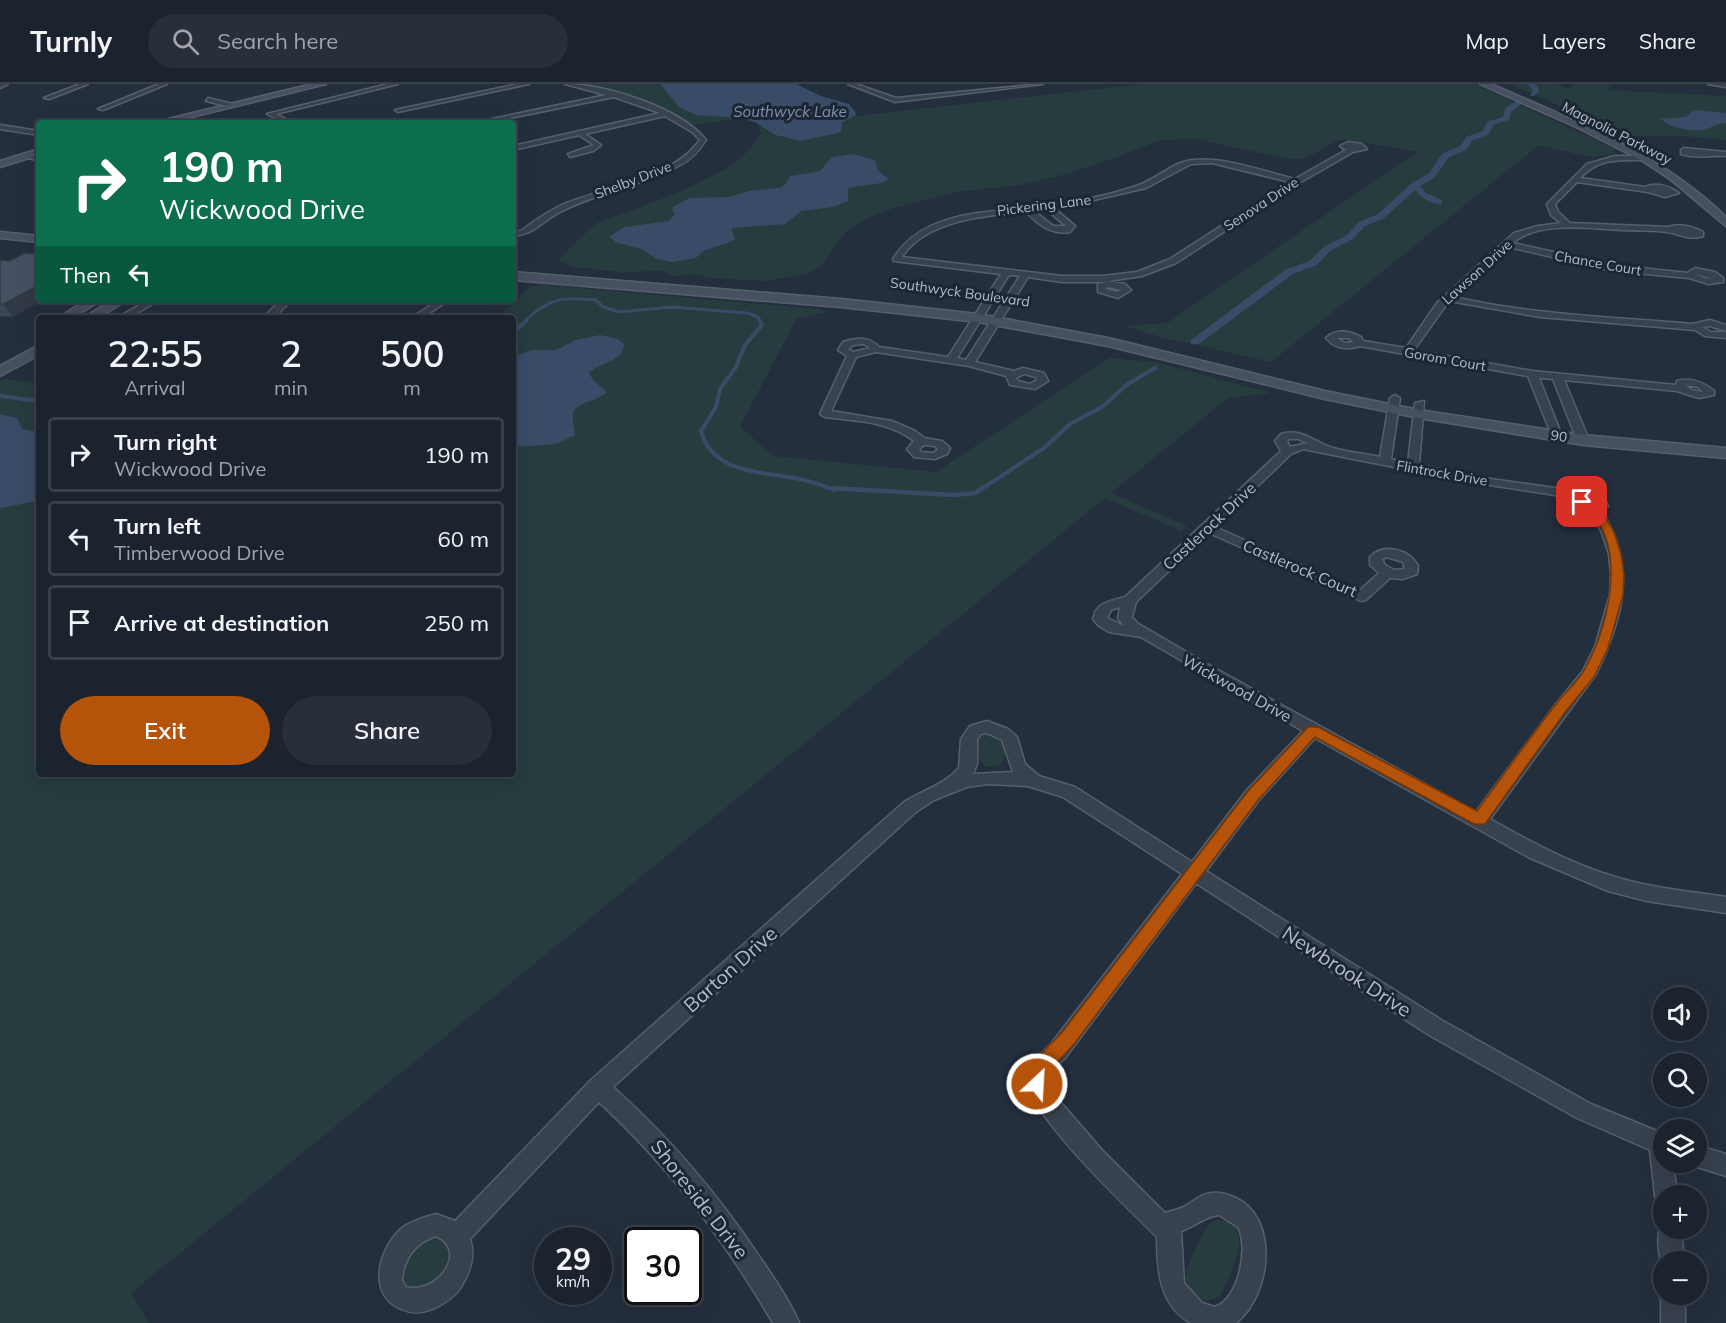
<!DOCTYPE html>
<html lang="en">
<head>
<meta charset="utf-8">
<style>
  :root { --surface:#1b232e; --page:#282f3a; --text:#f1f3f6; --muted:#a0a4aa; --line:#39404a; --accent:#b45309 }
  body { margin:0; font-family:Mulish,sans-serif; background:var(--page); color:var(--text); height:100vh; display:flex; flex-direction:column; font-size:22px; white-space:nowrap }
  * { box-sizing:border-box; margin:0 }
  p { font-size:20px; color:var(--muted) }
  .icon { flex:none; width:33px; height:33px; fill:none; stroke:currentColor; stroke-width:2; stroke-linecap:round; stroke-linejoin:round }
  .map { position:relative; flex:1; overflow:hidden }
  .side { position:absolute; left:36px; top:231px; width:480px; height:462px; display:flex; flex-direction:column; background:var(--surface); border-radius:6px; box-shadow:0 6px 24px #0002,0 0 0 2px var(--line) }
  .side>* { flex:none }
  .banner { position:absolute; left:36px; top:36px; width:480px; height:183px; border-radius:6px; box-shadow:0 6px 24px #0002,0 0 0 2px var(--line); background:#0b6e4f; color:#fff; overflow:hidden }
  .fabs { position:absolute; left:1653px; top:903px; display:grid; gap:12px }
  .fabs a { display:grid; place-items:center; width:54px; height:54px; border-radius:50%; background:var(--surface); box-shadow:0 6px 24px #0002,0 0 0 2px var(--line); font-size:30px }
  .speed { position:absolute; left:534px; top:1143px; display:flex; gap:12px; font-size:30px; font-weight:700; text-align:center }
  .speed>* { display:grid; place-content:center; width:78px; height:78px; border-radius:50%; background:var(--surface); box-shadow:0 6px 24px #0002,0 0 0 2px var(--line); line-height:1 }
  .speed small { font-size:15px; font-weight:400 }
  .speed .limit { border:3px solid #111; border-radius:9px; background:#fff; color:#111 }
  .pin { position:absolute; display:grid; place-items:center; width:51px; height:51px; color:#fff; margin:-26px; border-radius:12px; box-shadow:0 3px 9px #0006 }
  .me { position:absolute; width:66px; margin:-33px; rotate:25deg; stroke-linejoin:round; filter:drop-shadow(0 0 4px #0008) }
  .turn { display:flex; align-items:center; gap:21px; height:126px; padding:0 24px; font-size:27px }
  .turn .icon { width:78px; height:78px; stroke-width:2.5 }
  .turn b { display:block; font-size:42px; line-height:51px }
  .then { display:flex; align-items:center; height:57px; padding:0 24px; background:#0003; gap:12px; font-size:22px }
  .eta { display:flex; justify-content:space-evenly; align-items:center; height:102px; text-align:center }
  .eta b { font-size:36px; font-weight:600; line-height:42px }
  .button { display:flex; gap:12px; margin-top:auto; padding:12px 24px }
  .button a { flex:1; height:69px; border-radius:36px; background:var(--accent); color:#fff; font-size:24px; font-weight:600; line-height:69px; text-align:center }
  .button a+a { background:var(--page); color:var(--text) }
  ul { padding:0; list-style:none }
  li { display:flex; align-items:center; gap:18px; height:75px; margin:0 12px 9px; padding:0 12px; border:3px solid var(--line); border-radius:6px }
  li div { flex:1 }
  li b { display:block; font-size:22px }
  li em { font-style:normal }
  header { display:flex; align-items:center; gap:36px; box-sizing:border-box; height:84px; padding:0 30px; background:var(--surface); border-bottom:2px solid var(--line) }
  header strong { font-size:28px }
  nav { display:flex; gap:33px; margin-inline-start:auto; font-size:21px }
  .search { width:420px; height:54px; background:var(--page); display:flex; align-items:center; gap:15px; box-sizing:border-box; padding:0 21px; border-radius:33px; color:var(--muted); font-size:22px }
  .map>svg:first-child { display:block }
</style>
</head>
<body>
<header>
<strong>Turnly</strong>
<div class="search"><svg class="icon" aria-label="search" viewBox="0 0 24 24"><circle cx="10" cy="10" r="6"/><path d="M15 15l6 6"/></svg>Search here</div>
<nav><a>Map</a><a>Layers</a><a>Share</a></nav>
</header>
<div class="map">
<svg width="1726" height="1239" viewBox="0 0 1726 1239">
  <rect width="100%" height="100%" fill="#242f3e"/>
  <!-- green -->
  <path fill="#263c3f" d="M579,0H660L679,23L741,34L695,41L622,10Z
    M1142,0H1475L1617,66L1613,67L1615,70L1590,73L1539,61L1271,278L1164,254L1125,242L1167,239L1417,68L1357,57L1339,56L1304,75H1287L1196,55L1160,56L1115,74L1070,89L1021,101L957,108L887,126L864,136L847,147L831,167L820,184L805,190L764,197L711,194L696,190L674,192L662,187L621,188L572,183L558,176L595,140L680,108L728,84L747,68L761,50L759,41C766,42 768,49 775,51C801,61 813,53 838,49L842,38L855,32Z
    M1509,0H1556L1568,5L1575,0H1613L1606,6L1726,12V56L1684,52H1632L1598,40L1591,35Z
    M545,201L819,225L828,228L796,235L740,343L774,372L936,388L1109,274L1156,278L1271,309L1228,314L1111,409L1187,442L1181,447L1105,414L131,1209L149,1239H0V298L5,295L39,299V690H513V234H497L531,202Z
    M989,649L1003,656C1008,673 1006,685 985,682L977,672V654Z
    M1215,1136C1261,1137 1229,1193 1219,1213L1205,1217C1196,1212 1185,1204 1186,1191C1187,1180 1205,1140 1215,1136Z
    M420,1144L461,1161L438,1205H399L395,1173Z"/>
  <!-- water -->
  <path fill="#394c67" d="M660,0H796L821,12L849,20L856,29L855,32L842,38L841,47L838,49L801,57L775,51L755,38L741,34L696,31L679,23Z
    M1694,26L1726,29V39C1714,39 1713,44 1703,46C1691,48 1670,44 1661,35L1686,33Z
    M853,70L875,76L878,86L888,95L882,99L852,103L848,105V117L833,123L801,127L785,140L731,144L735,155L733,157L703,167L696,174L673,178L657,175L641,165L616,158L609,153L624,143L669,137L675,130L672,126L674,122L690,114L729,113L749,107L780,104L786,100L790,92L820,87L832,73Z
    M600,251L618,255L624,260C624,278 600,278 589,289L593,296L607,308C599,317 575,318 573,330C572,336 574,345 575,351L556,360L513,363V301L516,297L513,293V273L531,266H556L576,256Z
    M0,330L17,334L22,345L39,348V420L32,418L0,424Z"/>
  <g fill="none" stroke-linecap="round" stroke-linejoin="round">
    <!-- stream-far2 -->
    <path stroke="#394c67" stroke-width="3" d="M525,237C550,213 563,213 596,216L603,223L620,228L672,223L747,229L758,233L760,237"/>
    <!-- stream-far1 -->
    <path stroke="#394c67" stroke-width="4" d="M759,236L762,241L745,261L736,283L720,305L716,323L701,347C713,391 763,387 799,395C811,397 824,402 835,406
      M513,249L527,236
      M0,312L39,317
      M980,406L1044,364L1070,340L1102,323L1128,300L1155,284"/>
    <!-- stream -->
    <path stroke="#394c67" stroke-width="4.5" d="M830,404L954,411L975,409L982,404"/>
    <!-- canal -->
    <path fill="#394c67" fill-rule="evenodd" d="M1528,0H1535L1540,7L1534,12H1530L1533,7Z
      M1516,17L1523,19L1511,28L1509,36L1493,41L1489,50L1472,57L1466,66L1449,73L1435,93L1420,102L1426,109L1442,116V120C1432,121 1421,114 1415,106L1384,134L1365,142L1353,155L1330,167L1317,181L1293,190L1199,260H1191V256L1285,186L1309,177L1324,163L1347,151L1359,138L1378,130L1412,99L1429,89L1443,69L1460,62L1466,53L1483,47L1487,38L1503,33L1505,25Z"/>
    <!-- street casing -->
    <g stroke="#565f6c" stroke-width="3">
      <path id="street" d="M0,0H8L0,4Z
        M80,0H88L49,15L44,14Z
        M159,0H167L103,26L98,25Z
        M388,0H398L276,30L293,39H285L267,30Z
        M518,0H529L398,28L395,26Z
        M565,0C605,0 681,24 706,56C699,67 692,75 680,81C642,102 598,108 560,128C544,136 531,153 513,151V147H521C534,137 548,127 564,120C607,102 670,97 700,56L692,48L665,32L585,50L601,61L593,67L570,73L568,70L594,61L579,51L513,66V62L660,29L614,13L485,39H473L606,11Z
        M848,0H856L896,14L1043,0L895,18Z
        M1708,0H1726V3Z
        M208,14L233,20L234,21L231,23L206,17Z
        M0,41L39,47V51L0,45Z
        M1348,58L1362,60L1367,65L1353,68L1299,99L1176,179L1142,192L1102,198H1062L1028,193L975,278L1014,287L1023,284L1044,289L1048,297L1035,305L1010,301L1006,292L969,282L876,268L856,273L831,327L892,337L915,347L924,354L942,357L950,364L947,370L935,375L914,373L907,365L914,357C889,337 856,337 825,333L820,330L847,272L838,266L843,258C856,254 869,252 879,263L948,273L1001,190L894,177L893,175C926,122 997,130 1050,121C1080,117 1111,111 1139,101C1157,95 1174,77 1193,76C1226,73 1262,87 1295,95L1346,66L1340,62ZM1212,79L1290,98L1170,175L1137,188L1102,192H1062L902,173C925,136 987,131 1026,128C1039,141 1051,151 1070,148L1075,142L1055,125L1146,104L1191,80ZM1047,126L1066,142H1053L1034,127ZM1009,191L1020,192L966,276L957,274ZM864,260L870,264L853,268L848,265L853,261ZM1024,290L1036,293L1037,296L1030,300L1018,297L1016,294ZM924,361L935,362L938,366L933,369L921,368L919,365Z
        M1684,64L1726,68V72C1710,71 1697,75 1681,70V66Z
        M28,70L39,73V77L26,73Z
        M1615,72H1644L1647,74L1644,76C1618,76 1599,74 1580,94L1645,103C1657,98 1669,102 1679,109L1665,113L1648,108L1577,98L1555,120L1558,128L1570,139L1668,143C1680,139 1692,142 1703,148V152C1688,157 1681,150 1667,148C1654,146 1639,147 1625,146C1593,145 1538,136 1513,159L1613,181L1687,189L1695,184L1715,188L1723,194V198L1709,200L1689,194L1613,187L1509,163L1454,213C1532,231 1612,233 1692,240L1710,236L1726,241V247L1710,242L1702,243L1711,248H1726V254L1705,252L1695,246L1540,233L1449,217L1414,266L1532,287L1676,301L1677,297C1691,293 1703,298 1714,307V311L1699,314L1677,307L1564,296L1589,356L1583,359L1577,356L1553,295L1539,294L1562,352L1557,355L1552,352L1528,292L1360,262C1347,266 1335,265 1326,254C1336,244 1350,247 1361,253L1363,257L1406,264L1437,219L1514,149L1538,142L1561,139L1551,131L1547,120L1587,80ZM1696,190L1713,195L1704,194ZM1337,254H1348L1354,258L1344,259ZM1686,301L1698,303L1703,308L1691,306Z
        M1108,197L1125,200L1131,206L1118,214L1098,208V200ZM1108,203L1121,206L1117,208L1105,205Z
        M148,216H159L129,234H117Z
        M276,216H284L286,222L273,234H263L276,221Z
        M439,216H449L422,234H411Z
        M1395,311L1400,314L1391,375L1408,379L1415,319L1424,317L1419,381L1470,392L1562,405L1578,402L1603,411L1608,422L1602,427C1637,483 1623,534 1596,590L1490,735C1529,757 1569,779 1612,792C1649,804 1688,807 1726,813V829L1647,817L1608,807L1528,773L1315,654L1259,716L1206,787L1443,937L1591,1020L1664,1050V1078H1673L1677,1112H1664V1122L1658,1120L1655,1112L1650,1066L1577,1034L1429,951L1196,799L1065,974C1054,984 1047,990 1050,1006L1102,1066L1165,1129C1172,1127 1181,1125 1187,1121C1198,1114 1205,1107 1220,1109C1282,1119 1274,1209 1236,1239H1191C1159,1221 1157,1186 1157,1153C1130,1126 1030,1032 1028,998C1027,982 1040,970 1051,960L1182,790L1063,713L1028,702L987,700L967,703L934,716L916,728L613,1003C670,1054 717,1109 759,1172C773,1193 789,1215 799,1239H773C724,1155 670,1084 599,1018L470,1155C476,1172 470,1188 461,1203C454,1214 444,1220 432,1225C422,1229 412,1230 401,1225C367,1211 378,1165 402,1144C411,1137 425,1133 436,1130L455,1137L591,996L904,718C922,707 945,700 959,684L961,655L970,642L987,637L1008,645L1017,653L1025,680L1039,692L1075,703L1192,778L1247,706L1303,647L1141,553L1109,548L1099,542L1093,535C1096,518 1111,517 1125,513L1281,367L1275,357L1281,350C1300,345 1309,354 1325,361C1341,368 1363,369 1380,373L1390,314ZM1289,355H1298L1307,359L1290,363L1287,357ZM1303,365L1470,398L1555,411L1578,421L1593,431L1602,449L1609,470L1611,490L1610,511L1595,563L1583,587L1556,620L1476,728L1207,580L1137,539L1132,533L1136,518L1209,449L1361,517L1366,516L1390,494L1403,495L1417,490L1418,482C1410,465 1383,459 1370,473V481L1379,489L1359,507L1215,443L1291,370ZM1574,410L1594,416L1595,421H1594ZM1387,473L1403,478L1405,485L1394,486L1385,481L1382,475ZM1120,523L1118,534L1124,542L1107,534L1111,526ZM987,649L1002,656L1013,688L973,690L977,680V655L981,650ZM1219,1131L1238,1143C1249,1163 1239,1215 1215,1223L1202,1219L1184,1199L1181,1147C1195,1142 1206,1132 1219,1131ZM436,1152C469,1166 438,1211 406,1203L402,1196C404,1174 415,1159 436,1152Z
        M1696,1061L1726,1070V1092L1688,1080L1696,1078Z
        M1664,1135V1144H1681L1684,1178H1664V1186C1658,1172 1655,1147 1664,1135Z
        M1664,1204V1210H1685V1239H1661V1210Z"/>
    </g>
    <!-- secondary casing -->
    <g stroke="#565f6c" stroke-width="3">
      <path id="secondary" d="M312,0H326L167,39H152Z
        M1480,0H1491C1574,37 1660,68 1726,133V142L1670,95L1641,76L1578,44Z
        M39,65V71L0,83V77Z
        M0,148L39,152V158L0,154Z
        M513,188L841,215L978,230L1108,254L1325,307L1419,326L1583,351L1726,364V374L1583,361L1419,334L1325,315L1108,262L978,238L841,223L513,196Z
        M86,216H101L73,234H58Z
        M111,216H126L99,234H84Z
        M39,261V271L0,292V282Z"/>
    </g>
    <!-- street -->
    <use href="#street" fill="#38414e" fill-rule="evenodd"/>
    <!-- secondary -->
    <use href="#secondary" fill="#465061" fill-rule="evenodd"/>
  </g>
  <!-- wall -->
  <path fill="#3b4654" d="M0,176L10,177L12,233L0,232Z"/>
  <!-- shaded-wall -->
  <path fill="#303945" d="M39,201V216H44L12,233L4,220Z"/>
  <!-- building -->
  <path fill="#455162" stroke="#303945" stroke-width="1.5" d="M25,169L39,170V201L4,220H0V176L10,177Z"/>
  <!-- route -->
  <path fill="#b45309" stroke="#753606" stroke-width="1.5" d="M1582,415L1602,427L1614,448L1621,470L1624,490L1623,511L1608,564L1594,593L1566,627L1485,740H1474L1315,653L1259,715L1075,959L1050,986L1044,1007L1037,1010L1031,1007C1020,982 1049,964 1063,947L1248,707L1308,643H1318L1477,727C1503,692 1529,655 1556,620C1565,608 1578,598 1585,585C1607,545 1626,472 1594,432C1590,426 1581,423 1576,418Z"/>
  <g text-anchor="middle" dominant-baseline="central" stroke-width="6" stroke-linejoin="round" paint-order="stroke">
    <!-- far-street labels -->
    <g font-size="14" fill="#b4bcc9" stroke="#1d2633">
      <text transform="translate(1617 49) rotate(27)">Magnolia Parkway</text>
      <text transform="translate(633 96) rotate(-21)">Shelby Drive</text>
      <text transform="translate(1261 120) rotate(-33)">Senova Drive</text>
      <text transform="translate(1044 121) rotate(-7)">Pickering Lane</text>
      <text transform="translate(1598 179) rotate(10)">Chance Court</text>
      <text transform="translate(1477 188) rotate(-42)">Lawson Drive</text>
      <text transform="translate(960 208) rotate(8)">Southwyck Boulevard</text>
      <text transform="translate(1445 275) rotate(10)">Gorom Court</text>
      <text transform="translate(1559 352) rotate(8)">90</text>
      <text transform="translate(1442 389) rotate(10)">Flintrock Drive</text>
    </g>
    <!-- far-water labels -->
    <g font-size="15" font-style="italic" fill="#7c92b1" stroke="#1d2633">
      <text x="790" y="27">Southwyck Lake</text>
    </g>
    <!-- street labels -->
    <g font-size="16" fill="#b4bcc9" stroke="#1d2633">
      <text transform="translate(1209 442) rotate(-43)">Castlerock Drive</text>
      <text transform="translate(1300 484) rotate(23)">Castlerock Court</text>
      <text transform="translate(1237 604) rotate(29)">Wickwood Drive</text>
    </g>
    <!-- near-street labels -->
    <g font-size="20" fill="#b4bcc9" stroke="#1d2633">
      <text transform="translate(730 885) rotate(-42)">Barton Drive</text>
      <text transform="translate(1347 887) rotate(33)">Newbrook Drive</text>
      <text transform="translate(700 1115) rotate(52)">Shoreside Drive</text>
    </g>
  </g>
</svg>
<div class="fabs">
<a><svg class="icon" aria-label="sound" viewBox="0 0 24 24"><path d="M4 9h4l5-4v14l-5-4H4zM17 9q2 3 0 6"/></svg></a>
<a><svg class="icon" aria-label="search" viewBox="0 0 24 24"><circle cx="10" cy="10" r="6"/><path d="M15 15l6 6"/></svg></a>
<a><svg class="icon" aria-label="layers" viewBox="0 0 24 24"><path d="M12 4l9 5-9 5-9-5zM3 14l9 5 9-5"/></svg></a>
<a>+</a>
<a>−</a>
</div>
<div class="speed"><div>29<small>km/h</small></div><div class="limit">30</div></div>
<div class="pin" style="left:1582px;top:418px;background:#d93025"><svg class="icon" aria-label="arrive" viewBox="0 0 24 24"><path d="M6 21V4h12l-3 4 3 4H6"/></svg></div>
<svg class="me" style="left:1037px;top:1000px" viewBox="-20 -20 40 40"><circle r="17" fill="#b45309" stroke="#fff" stroke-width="3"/><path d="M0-11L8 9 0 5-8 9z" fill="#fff"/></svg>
<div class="banner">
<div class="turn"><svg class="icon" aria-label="right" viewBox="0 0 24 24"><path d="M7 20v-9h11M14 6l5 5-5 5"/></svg><div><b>190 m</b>Wickwood Drive</div></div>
<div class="then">Then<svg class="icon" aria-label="left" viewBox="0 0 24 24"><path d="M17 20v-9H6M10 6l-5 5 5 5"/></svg></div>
</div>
<section class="side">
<div class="eta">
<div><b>22:55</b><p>Arrival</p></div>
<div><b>2</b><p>min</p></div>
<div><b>500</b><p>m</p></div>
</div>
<ul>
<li><svg class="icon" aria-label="right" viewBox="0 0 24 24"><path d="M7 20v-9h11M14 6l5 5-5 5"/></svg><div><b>Turn right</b><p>Wickwood Drive</p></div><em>190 m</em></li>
<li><svg class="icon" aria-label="left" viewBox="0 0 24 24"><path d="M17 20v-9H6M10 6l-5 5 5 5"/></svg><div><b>Turn left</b><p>Timberwood Drive</p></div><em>60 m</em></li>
<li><svg class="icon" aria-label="arrive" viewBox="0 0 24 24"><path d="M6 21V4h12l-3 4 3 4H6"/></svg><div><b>Arrive at destination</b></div><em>250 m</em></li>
</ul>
<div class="button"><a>Exit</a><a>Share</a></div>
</section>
</div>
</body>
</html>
